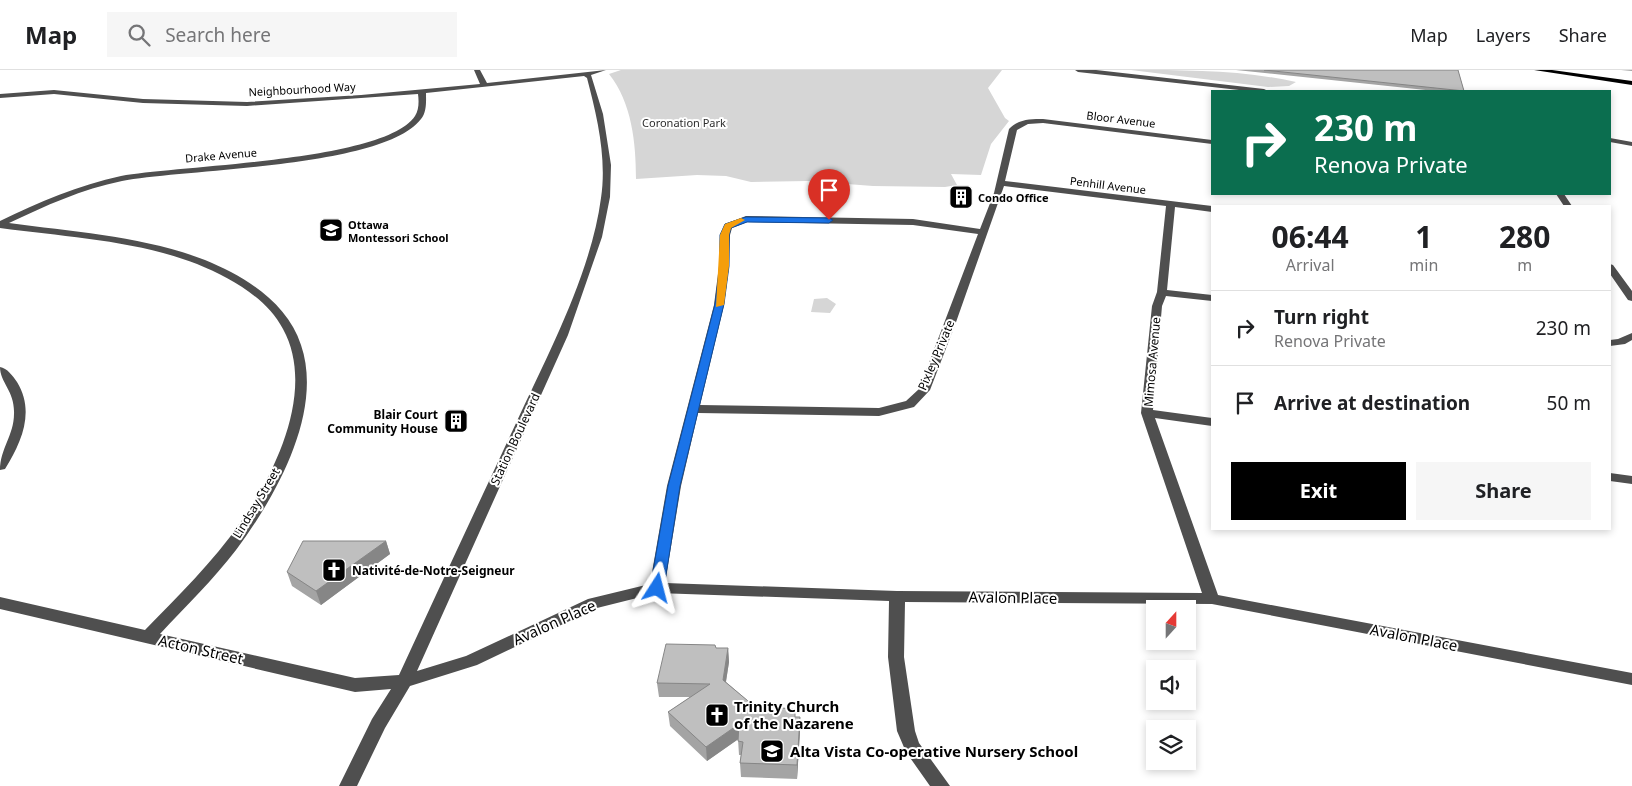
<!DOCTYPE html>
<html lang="en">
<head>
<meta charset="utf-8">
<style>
  :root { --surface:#fff; --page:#f6f6f6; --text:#202124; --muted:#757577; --line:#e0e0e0; --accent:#000 }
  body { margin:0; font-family:"Noto Sans",sans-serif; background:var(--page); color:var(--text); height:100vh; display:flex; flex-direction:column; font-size:19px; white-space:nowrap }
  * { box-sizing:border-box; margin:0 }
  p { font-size:16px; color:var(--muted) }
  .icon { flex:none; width:28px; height:28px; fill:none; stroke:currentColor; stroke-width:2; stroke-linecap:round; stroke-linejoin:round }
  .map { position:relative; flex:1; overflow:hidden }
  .details { position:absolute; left:1211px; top:135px; width:400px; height:325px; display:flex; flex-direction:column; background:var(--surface); border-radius:0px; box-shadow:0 2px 8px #0003 }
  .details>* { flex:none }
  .hud { position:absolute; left:1211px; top:20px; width:400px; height:105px; border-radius:0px; box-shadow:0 2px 8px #0003; background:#0b6e4f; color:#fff; overflow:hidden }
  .needle { width:32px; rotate:21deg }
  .fabs { position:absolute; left:1146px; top:530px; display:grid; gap:10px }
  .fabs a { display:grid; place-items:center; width:50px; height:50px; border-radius:0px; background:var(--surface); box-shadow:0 2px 8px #0003; font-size:25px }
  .pin { position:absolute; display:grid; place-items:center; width:42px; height:42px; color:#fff; margin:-51px -21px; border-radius:50% 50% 50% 0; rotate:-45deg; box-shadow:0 0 5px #0007 }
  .pin .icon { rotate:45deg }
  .me { position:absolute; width:55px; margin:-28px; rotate:9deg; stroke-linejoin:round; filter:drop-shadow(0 0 4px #0008) }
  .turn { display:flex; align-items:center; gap:18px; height:105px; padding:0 20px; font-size:22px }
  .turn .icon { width:65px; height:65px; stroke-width:2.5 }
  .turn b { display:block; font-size:35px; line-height:42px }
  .eta { display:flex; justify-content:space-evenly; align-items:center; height:85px; text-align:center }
  .eta b { font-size:30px; font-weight:700; line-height:35px }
  .primary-button { display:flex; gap:10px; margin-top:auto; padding:10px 20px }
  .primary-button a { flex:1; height:58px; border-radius:0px; background:var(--accent); color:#fff; font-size:20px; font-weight:700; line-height:58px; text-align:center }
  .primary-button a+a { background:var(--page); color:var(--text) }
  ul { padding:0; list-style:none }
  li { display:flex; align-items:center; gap:15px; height:75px; padding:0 20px; border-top:1px solid var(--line) }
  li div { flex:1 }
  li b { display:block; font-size:19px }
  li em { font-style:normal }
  header { display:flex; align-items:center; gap:30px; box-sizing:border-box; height:70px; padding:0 25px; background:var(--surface); border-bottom:1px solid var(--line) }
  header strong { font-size:24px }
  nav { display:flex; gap:28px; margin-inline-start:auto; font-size:18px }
  .search { width:350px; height:45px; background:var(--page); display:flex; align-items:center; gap:12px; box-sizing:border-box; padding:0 18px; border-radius:0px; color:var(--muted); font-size:19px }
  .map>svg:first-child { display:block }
</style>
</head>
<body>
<header>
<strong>Map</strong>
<div class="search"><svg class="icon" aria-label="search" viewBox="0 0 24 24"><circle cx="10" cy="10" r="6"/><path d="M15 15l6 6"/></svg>Search here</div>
<nav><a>Map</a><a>Layers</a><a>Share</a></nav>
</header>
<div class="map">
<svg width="1632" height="716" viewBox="0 0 1632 716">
  <rect width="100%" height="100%" fill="#fff"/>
  <!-- green -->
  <path fill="#d6d6d6" d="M621,0H1002L988,18L1005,48L1009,51L991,74L981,105L951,104L957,115L945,117L873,116L808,111L751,112L726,106L697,105L636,109C636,73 632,33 609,4Z
    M1131,0C1186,0 1243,0 1296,12L1289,16L1268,17Z
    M827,228L836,234L830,243L811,242L814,229Z"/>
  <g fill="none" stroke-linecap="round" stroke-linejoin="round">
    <!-- minor -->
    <path fill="#4f4f4f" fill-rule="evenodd" d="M474,0H480L487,13L606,0L591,5L603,44L611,95L610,127L602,167L568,265L417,601L466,586L588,529L650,514L667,416L714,235L719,196L720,165L725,154L746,146L913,149L980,159L994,123L1009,59C1018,49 1031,49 1043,49L1212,70V74L1043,53L1028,54L1017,60L1005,111L1212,136V142L1175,137L1167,220L1212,225V231L1166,226L1162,236L1153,340L1212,348V356L1155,348L1218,525L1632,603V615L1212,534L905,532L904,587L915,661L919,673L950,716H930L906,682L897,661L888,587L889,531L657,523L597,538L477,595L410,616L385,658L357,716H339L372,649L391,619L355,622L0,539V527L145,560C178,526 213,492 240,453C276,403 316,319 283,259C266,227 229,207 197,194C135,170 66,167 0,158V151C39,132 79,115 121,106C180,95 384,92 415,46C419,40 419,31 418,24L247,36L143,33L54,24L0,28V24L54,20L143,29L247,32L361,25L480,14ZM584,6L587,8C597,46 607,88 601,128C591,203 549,282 517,351C478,435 438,520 399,605L355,608L160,564C186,536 213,510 236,480C275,428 324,342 301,275C287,232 244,206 205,190C143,166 74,162 9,153C45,136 82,119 122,111C186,99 384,98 421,49C427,42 426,31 426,23ZM1004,116L1166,136L1157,222L1152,236L1141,343L1202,523L897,521L665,513L681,416L698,343L879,346L914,337L930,320L955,255ZM747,152L913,155L978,164L919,319L906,331L879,338L700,335L724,235L729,196L730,165L732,158Z
      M1075,0H1096L1264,19L1268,21H1248L1078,2Z
      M1610,68L1632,72V76L1610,72Z
      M1556,124H1564L1572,136H1564Z
      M1610,194L1613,195L1632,221V231L1628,230L1610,204Z
      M1632,263V270L1625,274L1610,276V270L1618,269Z
      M0,297C7,298 13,306 17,312C35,341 22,372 5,399L0,400C0,379 14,365 14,344C15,321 0,313 0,297Z
      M1610,403L1632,406V414L1610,411Z"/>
    <!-- major -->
    <path fill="#000" fill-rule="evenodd" d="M1534,0H1552L1632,11V15Z"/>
  </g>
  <!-- wall -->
  <path fill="#a4a4a4" d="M1236,0H1458L1464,21H1435Z
    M1621,0H1632V1Z
    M386,471L390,484L321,535L292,516L287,502Z
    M716,578H728L729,592L726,612L754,636L795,639V647H800V661L797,709L741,707L740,693L741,685H739L738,669L707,691L670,656L668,642L690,627H659L657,613Z"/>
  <!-- shaded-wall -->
  <path fill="#868686" d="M386,471L390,484L321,535L316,521Z
    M728,578L729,592L724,623L723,610Z
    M800,647V661L797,709V695Z
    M739,654L740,668L707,691L706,677Z"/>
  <!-- building -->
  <path fill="#bfbfbf" stroke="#868686" d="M1264,0H1458L1464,21Z
    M303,471H386L316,521L287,502Z
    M666,574L715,575L716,578H728L723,610L754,636L795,639V647H800L797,695L740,693L743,672L738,671L739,654L706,677L668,642L710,614L657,613Z"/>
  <!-- route -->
  <path fill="#1a73e8" stroke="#114b97" d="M746,147L829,148L833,150L829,153L747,152L731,158L729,165V196L724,234L680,416L664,518L657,522L650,518L668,416L715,234L720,196V165L725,154Z"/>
  <!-- slow -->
  <path fill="#f59e0b" d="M741,148L745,150L731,158L729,165V196L724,235L716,237L720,165L725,154Z"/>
  <!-- icons -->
  <defs>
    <g id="building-square" transform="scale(1.25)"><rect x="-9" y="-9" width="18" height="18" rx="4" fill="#000" stroke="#fff"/><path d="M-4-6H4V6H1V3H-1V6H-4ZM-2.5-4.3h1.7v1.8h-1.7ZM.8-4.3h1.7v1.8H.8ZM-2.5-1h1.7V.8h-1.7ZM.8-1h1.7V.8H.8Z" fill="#fff"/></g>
    <g id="school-square" transform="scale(1.25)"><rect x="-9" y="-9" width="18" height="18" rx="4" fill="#000" stroke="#fff"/><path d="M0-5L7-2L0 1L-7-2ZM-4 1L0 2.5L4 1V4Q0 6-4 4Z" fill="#fff"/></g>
    <g id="church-square" transform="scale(1.25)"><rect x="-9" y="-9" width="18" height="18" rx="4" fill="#000" stroke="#fff"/><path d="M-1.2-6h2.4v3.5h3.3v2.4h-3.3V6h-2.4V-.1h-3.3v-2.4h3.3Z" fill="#fff"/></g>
  </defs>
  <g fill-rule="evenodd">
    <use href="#building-square" x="961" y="127"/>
    <use href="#school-square" x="331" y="160"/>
    <use href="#building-square" x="456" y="351"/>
    <use href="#church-square" x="334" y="500"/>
    <use href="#church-square" x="717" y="645"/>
    <use href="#school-square" x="772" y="681"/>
  </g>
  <g text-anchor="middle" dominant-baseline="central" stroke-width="4" stroke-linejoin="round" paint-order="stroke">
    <!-- far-street labels -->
    <g font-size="11" fill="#000" stroke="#fff">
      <text transform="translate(302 19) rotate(-3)">Neighbourhood Way</text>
      <text transform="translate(1121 49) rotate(7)">Bloor Avenue</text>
      <text transform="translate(221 85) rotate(-5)">Drake Avenue</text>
      <text transform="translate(1108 115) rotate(7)">Penhill Avenue</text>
    </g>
    <!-- far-park labels -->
    <g font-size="11" fill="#2d2d2d" stroke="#fff">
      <text x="684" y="52">Coronation Park</text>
    </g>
    <!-- far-poi labels -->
    <g font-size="11" font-weight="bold" fill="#000" stroke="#fff" text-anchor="start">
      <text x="978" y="127">Condo Office</text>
      <text x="348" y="154">Ottawa<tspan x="348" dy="13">Montessori School</tspan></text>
    </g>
    <!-- street labels -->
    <g font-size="12" fill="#000" stroke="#fff">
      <text transform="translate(936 285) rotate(-67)">Pixley Private</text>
      <text transform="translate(1152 292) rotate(-85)">Mimosa Avenue</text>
      <text transform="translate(515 369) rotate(-65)">Station Boulevard</text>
      <text transform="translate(256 433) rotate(-59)">Lindsay Street</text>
    </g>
    <!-- poi labels -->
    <g font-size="12" font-weight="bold" fill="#000" stroke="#fff" text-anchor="end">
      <text x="438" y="344">Blair Court<tspan x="438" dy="14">Community House</tspan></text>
      <text x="352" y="500" text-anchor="start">Nativité-de-Notre-Seigneur</text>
    </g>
    <!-- near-street labels -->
    <g font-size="15" fill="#000" stroke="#fff">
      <text transform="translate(1013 527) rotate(1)">Avalon Place</text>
      <text transform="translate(554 552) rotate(-24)">Avalon Place</text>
      <text transform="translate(1414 567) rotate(11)">Avalon Place</text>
      <text transform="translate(201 579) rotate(13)">Acton Street</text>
    </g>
    <!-- near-poi labels -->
    <g font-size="15" font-weight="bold" fill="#000" stroke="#fff" text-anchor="start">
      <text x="734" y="636">Trinity Church<tspan x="734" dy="17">of the Nazarene</tspan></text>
      <text x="790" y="681">Alta Vista Co-operative Nursery School</text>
    </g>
  </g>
</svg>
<div class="fabs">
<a><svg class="needle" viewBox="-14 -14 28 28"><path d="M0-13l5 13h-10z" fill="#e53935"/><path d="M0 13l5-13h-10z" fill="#757577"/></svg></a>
<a><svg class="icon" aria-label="sound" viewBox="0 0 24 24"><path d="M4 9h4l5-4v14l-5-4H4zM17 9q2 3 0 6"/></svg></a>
<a><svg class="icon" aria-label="layers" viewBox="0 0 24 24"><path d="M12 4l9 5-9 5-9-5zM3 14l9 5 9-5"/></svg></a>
</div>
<div class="pin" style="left:829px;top:150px;background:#d93025"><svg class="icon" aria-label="arrive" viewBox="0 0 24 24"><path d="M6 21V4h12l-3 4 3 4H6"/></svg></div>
<svg class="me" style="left:657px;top:518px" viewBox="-20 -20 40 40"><path d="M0-17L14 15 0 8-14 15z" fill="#1a73e8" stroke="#fff" stroke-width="4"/></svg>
<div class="hud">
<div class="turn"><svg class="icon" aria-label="right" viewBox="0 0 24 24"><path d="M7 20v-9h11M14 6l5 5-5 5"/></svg><div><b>230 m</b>Renova Private</div></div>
</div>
<section class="details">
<div class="eta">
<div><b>06:44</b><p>Arrival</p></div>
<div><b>1</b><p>min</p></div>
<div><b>280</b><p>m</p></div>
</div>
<ul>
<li><svg class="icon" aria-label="right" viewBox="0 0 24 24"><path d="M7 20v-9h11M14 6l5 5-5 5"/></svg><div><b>Turn right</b><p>Renova Private</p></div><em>230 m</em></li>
<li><svg class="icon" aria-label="arrive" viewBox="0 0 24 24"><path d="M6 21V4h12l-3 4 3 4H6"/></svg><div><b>Arrive at destination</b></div><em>50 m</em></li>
</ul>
<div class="primary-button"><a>Exit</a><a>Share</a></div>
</section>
</div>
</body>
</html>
